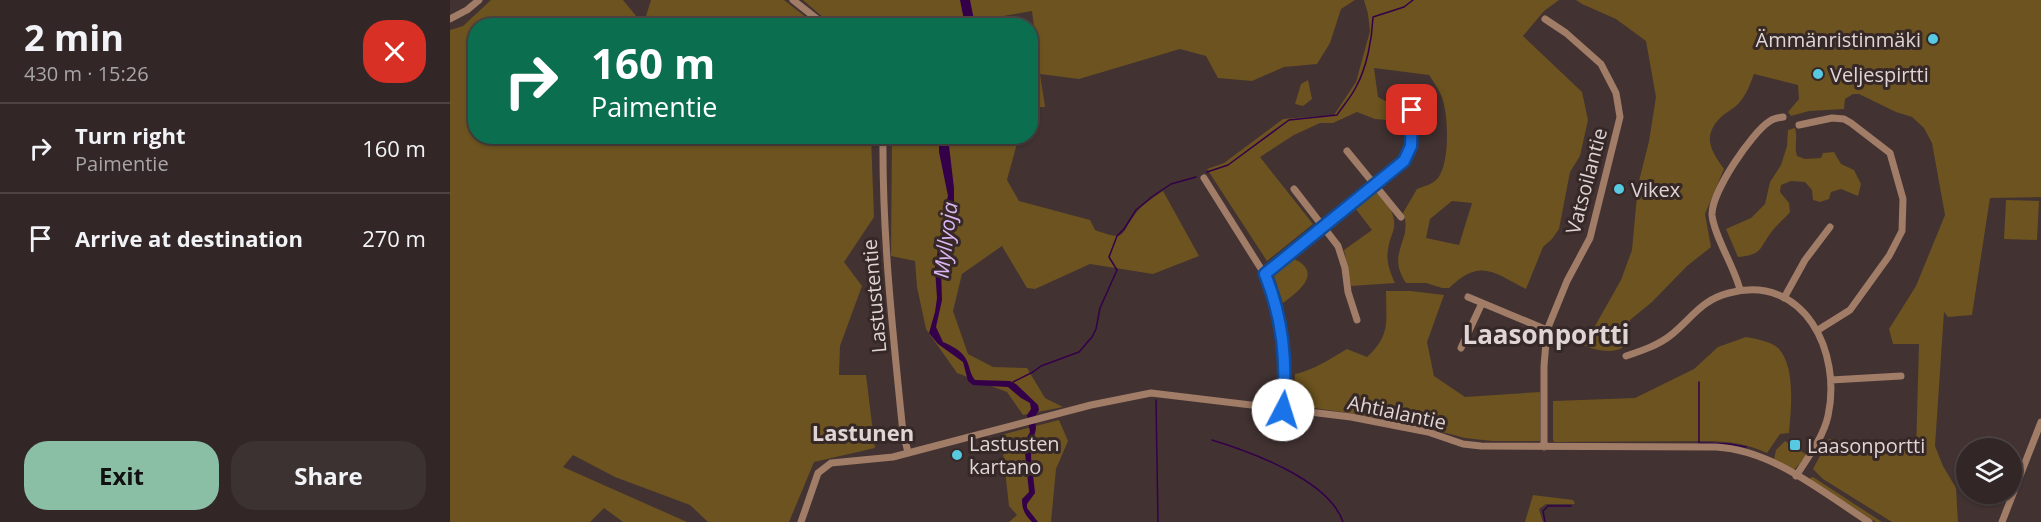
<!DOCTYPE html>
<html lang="en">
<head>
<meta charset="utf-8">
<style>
  :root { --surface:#322626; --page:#3d3232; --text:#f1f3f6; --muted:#a8a5a7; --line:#4d4343; --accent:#8abfa5 }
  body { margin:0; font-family:"Open Sans",sans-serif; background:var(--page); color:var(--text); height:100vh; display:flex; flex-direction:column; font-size:22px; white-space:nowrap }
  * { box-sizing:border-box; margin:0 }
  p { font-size:20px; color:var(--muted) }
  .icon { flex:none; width:33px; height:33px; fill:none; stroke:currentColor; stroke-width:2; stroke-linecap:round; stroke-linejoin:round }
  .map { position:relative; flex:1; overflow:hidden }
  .details { display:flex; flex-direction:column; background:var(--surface); width:450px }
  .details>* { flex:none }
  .top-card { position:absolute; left:18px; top:18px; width:570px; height:126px; border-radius:24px; box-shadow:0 2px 4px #0004,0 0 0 2px var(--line); background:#0b6e4f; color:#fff; overflow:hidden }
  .tools { position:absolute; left:1506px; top:438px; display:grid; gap:12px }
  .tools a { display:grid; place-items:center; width:66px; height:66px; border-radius:50%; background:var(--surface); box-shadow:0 2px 4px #0004,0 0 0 2px var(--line); font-size:30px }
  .pin { position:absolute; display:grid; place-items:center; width:51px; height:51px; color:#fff; margin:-26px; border-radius:12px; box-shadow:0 3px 9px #0006 }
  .me { position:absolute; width:66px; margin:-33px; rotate:5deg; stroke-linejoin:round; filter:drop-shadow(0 0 4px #0008) }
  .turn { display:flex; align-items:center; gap:21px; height:126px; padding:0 24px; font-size:27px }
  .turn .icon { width:78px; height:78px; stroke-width:2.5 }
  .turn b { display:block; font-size:42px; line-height:51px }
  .round { display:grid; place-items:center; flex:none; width:63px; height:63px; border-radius:24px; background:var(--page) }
  .head { display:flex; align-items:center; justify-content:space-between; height:102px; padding:0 24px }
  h1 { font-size:36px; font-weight:700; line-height:45px }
  .button { display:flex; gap:12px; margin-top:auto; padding:12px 24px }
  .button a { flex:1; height:69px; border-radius:24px; background:var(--accent); color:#111; font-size:24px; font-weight:700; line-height:69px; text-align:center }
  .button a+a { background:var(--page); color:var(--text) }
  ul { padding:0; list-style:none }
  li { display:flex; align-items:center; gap:18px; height:90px; padding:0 24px; border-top:2px solid var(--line) }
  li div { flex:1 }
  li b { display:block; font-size:22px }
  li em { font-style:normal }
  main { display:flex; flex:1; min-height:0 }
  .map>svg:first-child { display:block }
</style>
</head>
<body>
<main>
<section class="details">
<div class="head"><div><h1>2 min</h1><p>430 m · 15:26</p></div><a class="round" style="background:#d93025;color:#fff"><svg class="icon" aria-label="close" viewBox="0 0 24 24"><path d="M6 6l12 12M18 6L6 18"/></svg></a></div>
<ul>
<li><svg class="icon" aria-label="right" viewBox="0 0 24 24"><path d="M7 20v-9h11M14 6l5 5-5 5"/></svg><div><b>Turn right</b><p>Paimentie</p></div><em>160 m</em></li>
<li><svg class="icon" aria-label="arrive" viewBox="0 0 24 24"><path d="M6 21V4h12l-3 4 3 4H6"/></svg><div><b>Arrive at destination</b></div><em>270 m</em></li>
</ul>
<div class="button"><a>Exit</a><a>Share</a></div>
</section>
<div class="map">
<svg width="1591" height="522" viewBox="0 0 1591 522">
  <rect width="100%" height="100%" fill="#423232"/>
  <!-- green -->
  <path fill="#6c531f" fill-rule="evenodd" d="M41,0H173L187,17L196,16L201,0H334L366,25L26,26V136L421,137L424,217L394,262L412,286L390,346L389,375H416L425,448L364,462L339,522H258L240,505L165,477L123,455L113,467L237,522H173L154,508L140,522H0V30L13,26Z
    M353,0H905L891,9L880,43L867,64L834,67L802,81L768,78L756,56L730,49L629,79L590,74L595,107H581V75L590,73L582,11L530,20V25L383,26Z
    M914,0H1109L1094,11L1073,36L1132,92L1138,120L1130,156L1120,172L1109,229L1102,239L1093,247L1076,289C1043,272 1030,258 999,288H992L976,283H956C935,252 964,240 953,213L967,189C974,186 982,185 988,178C1000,163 999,113 991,95C988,88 983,81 979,75L924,68L928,97L950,109L953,117L937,120L925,119L907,112L883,123H870L844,135L810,157L863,224L817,261L757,169L774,163L833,119L884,115L906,82L920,31L918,14ZM1002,201L1022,203L1009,245L976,238L980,219Z
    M1126,0H1591V197L1540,198L1522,315L1498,317L1494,312L1485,446L1493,466L1506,488L1508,522H1442L1373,479L1363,469L1379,439L1466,452L1469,344H1443L1439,329L1466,286L1495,215L1482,143L1474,128L1462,117L1446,112L1409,94H1403L1395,99L1394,109L1359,111L1341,116L1338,112L1349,99L1348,85L1304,74C1300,84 1297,94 1289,103C1284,109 1276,112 1270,118C1252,137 1261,151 1274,169L1255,214L1261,247L1237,266L1202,302L1180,320L1172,348C1160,354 1140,350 1129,342L1130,336L1145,326L1171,280L1182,250L1188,185L1199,141L1206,97L1196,41L1166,19L1132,4Z
    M858,80L862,99L853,106L845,104L851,84Z
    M1345,128C1348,138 1344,146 1347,156L1355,159L1371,158L1373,153L1384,152L1391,164L1404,170L1411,184L1408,196L1391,189L1381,192L1379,199L1370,202L1363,200L1362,190L1355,182L1341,181L1331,185L1330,192L1339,203L1340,212C1335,218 1329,223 1323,230C1309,247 1314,255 1288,257L1276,229L1301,218L1315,204L1320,182L1331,165L1337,146L1338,130Z
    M442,136L565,137L568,140L557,180L569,201L640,220L645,230C678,242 669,235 686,213C693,204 704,197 713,191L749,256L703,274L640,264L585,289L577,288L552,246L512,274L503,311L518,354L543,367L577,368L595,398L613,407L573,415L557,392L507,373L476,329L467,287L465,261L441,256Z
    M925,191C929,196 938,203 941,210C949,230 940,232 938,250C936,262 940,272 945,283L901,286L894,250L922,230L905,208Z
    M1556,200L1589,201L1587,240L1554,239Z
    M842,258C874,272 850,290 833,303L823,273Z
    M936,291H961L994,295L977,342L984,376L1015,397L1090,392V441H1042L1015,438L970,426L905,414L843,405L845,374C864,370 880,359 897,349L917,357C941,335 936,321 936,291Z
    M1296,337C1306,339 1320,341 1328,348C1346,366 1341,410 1339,433L1330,434L1317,453C1298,444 1281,442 1261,441L1104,442L1103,440V401L1185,398L1244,369L1268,347Z
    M609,420L618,441L606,469L601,522H559L567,515L559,506L551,435Z
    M1335,441L1357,455L1345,469H1341L1324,459L1326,450Z
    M1363,477L1432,522H1426L1361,482L1360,478Z
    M1083,495L1123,500L1125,504H1096L1089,509L1093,522H1075Z"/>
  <!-- water -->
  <path fill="#34004a" d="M510,0H520L525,25H515Z
    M489,137H498L504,188V213L502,237L491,270L492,300L486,327L493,342C502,346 513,351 517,361C520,368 520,374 525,380L560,381L566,384L588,405L589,410L584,418C588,431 585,431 582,442C579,458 584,477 585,493L577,504V508L588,522H582C575,515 572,510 572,499L579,492L574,443L580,432L577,415L581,409L580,403L571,398L558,387L523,385L518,381L513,362L488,344L479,333L485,312L487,298L485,268L488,249L496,228V202L498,196L489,152Z"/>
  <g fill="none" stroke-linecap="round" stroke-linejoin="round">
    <!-- stream -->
    <path stroke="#34004a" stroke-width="1.5" d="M757,172L778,165L839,120L887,115C893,106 901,97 906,87C917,67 922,39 923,17L954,7L963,0
      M563,382L583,372L591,366L629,352L642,337L646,329L650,308L667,270L659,257L667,236L674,229L686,210L703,196L721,184L746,177
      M1249,382V443L1279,444L1296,447
      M706,400L708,522
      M762,440C801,452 879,480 893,522
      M1095,522L1093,511L1098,506H1121"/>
    <!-- minor -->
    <path stroke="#a17c67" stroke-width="7" d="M343,0L376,26
      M0,19L17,10L29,0
      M1349,125L1382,118L1394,119L1401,123L1440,153L1453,199L1452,231L1439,256L1400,310L1368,330
      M433,136C432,236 443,334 453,433L458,452
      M897,151L951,217
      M754,178L815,275C833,319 837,362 833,410
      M844,189L888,246L895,268L898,292L907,320
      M815,275L954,161L961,146L962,110
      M1290,290C1285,268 1264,236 1262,215C1261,193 1301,133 1320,121C1324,118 1328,118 1333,117
      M1018,297L1097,330
      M1334,298L1355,260L1380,227
      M1011,348L1032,303
      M1176,356C1191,351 1209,345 1221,335C1242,318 1251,300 1279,293C1355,273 1392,353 1378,416C1373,438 1358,457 1346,476
      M1381,380L1451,376
      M1094,447V366L1097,330L1117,281L1140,238L1170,117L1166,93L1151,64L1116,33L1095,19
      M351,522L368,473L381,463L443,457L641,405L701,393L901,417L978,432L1013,444L1031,446L1266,447C1323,450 1372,492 1419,522
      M1552,522L1591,422"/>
  </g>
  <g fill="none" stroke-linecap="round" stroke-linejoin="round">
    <!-- route casing -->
    <g stroke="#114b97" stroke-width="15">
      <path id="route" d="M833,410C837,362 833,319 815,274L954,161L961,146L962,110"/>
    </g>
    <!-- route -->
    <use href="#route" stroke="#1a73e8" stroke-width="10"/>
  </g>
  <!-- markers -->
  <g fill="#57c9e1" stroke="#372828" stroke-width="2">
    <circle cx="1483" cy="39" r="6"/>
    <circle cx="1368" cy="74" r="6"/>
    <circle cx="1169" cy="189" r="6"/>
    <rect x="1339" y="439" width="12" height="12" rx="3"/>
    <circle cx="507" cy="455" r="6"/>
  </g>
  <g text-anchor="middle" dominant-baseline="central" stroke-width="6" stroke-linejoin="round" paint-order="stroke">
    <!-- poi labels -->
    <g font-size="20" fill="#dfd5d5" stroke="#372828" text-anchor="start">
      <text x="1471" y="39" text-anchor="end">Ämmänristinmäki</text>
      <text x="1380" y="74">Veljespirtti</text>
      <text x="1181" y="189">Vikex</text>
      <text x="519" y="443">Lastusten<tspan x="519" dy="23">kartano</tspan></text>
      <text x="1357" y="445">Laasonportti</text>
    </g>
    <!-- street labels -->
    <g font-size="20" fill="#dfd5d5" stroke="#372828">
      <text transform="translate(1136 181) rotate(-75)">Vatsoilantie</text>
      <text transform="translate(424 296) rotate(-95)">Lastustentie</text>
      <text transform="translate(947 412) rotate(12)">Ahtialantie</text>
    </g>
    <!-- water labels -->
    <g font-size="21" font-style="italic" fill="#dbb6f3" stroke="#372828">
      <text transform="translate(495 240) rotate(-83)">Myllyoja</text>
    </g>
    <!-- quarter labels -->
    <g font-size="22" font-weight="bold" fill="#dfd5d5" stroke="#372828">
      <text x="413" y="432">Lastunen</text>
    </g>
    <!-- district labels -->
    <g font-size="26" font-weight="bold" fill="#dfd5d5" stroke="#372828">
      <text x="1096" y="334">Laasonportti</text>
    </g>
  </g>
</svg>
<div class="tools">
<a><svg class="icon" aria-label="layers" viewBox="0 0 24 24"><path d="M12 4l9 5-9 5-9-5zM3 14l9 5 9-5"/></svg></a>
</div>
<div class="pin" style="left:962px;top:110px;background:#d93025"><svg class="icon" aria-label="arrive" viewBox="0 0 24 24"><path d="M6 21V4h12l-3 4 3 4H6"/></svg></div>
<svg class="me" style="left:833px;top:410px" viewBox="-20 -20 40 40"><circle r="19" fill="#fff"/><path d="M0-13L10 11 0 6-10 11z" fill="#1a73e8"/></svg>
<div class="top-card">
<div class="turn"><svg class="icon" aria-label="right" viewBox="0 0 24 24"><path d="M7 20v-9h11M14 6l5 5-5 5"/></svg><div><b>160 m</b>Paimentie</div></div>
</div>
</div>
</main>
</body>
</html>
